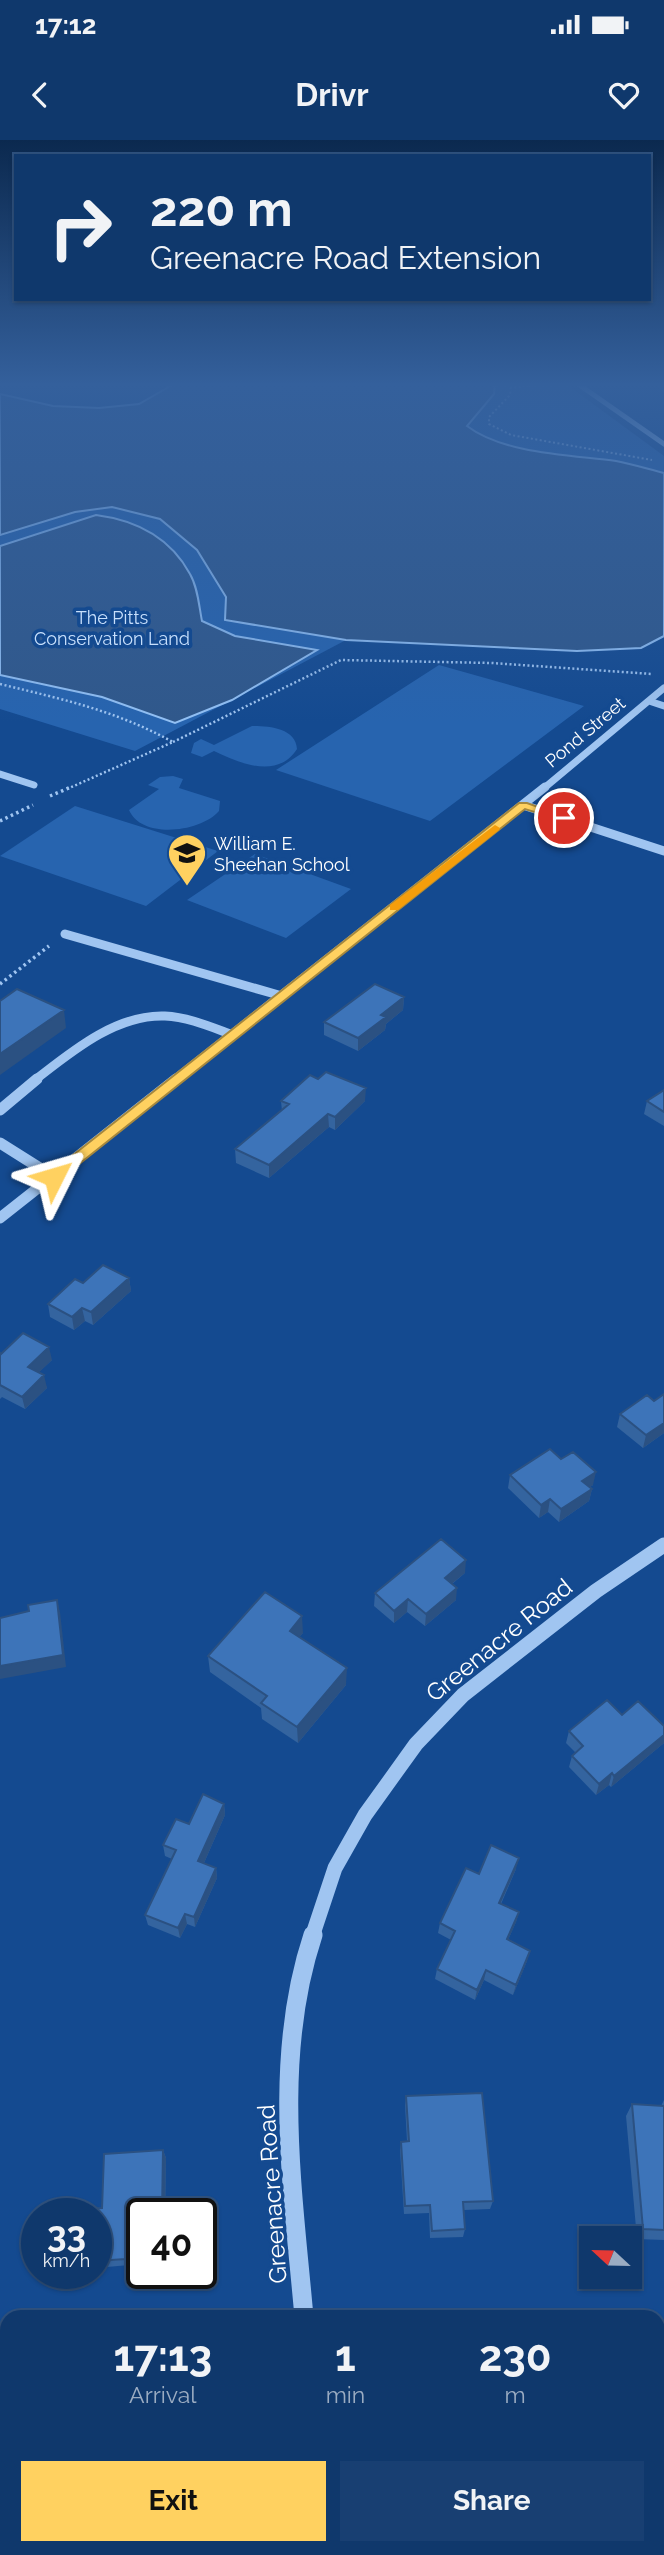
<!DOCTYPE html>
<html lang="en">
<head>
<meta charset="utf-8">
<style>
  :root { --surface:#0f386c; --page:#183f72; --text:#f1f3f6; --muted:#9bacc2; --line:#2f527f; --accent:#ffd160 }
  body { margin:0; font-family:Raleway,sans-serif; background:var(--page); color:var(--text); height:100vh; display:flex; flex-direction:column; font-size:26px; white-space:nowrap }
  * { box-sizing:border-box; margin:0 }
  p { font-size:23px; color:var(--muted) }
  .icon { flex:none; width:38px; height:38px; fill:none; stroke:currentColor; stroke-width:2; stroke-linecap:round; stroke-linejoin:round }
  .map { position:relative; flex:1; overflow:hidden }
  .details { position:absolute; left:0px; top:2170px; width:665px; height:245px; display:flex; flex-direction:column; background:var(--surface); border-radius:21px 21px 0 0; box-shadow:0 2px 5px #0004,0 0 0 2px var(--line) }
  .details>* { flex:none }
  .banner { position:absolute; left:14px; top:14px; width:637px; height:147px; border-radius:0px; box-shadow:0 2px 5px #0004,0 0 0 2px var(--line); background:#0f386c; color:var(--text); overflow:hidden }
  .needle { width:46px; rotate:292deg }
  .buttons { position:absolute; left:579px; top:2086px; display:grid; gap:14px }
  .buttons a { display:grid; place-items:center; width:63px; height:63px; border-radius:0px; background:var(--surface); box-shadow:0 2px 5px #0004,0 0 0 2px var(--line); font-size:35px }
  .speed { position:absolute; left:21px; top:2058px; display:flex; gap:14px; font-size:35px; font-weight:700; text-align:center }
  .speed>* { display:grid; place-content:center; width:91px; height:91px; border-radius:50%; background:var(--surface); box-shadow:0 2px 5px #0004,0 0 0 2px var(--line); line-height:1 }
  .speed small { font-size:18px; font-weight:400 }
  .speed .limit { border:4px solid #111; border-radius:10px; background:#fff; color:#111 }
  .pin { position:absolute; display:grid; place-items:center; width:60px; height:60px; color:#fff; margin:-30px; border:4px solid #fff; border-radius:50%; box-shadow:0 2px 7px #0007 }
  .me { position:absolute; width:77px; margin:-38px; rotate:50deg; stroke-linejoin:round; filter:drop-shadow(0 0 5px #0008) }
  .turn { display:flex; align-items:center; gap:24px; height:147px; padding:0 21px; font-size:32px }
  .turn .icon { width:91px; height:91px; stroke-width:2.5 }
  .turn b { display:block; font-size:49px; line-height:60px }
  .eta { display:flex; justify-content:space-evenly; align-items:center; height:119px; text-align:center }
  .eta b { font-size:42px; font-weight:700; line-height:49px }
  .action { display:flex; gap:14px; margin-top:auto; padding:14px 21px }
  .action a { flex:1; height:80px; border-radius:0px; background:var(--accent); color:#111; font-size:28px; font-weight:700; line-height:80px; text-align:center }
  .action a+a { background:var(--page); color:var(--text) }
  .status { display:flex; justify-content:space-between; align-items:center; height:49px; padding:0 35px; background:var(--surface); direction:ltr }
  .status svg { height:19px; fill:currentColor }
  header { display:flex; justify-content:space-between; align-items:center; height:91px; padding:0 21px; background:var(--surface); font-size:32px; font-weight:700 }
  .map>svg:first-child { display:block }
</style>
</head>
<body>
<div class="status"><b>17:12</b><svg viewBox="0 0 49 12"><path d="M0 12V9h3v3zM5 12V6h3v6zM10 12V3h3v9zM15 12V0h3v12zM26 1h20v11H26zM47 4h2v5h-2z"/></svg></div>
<header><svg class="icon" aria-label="back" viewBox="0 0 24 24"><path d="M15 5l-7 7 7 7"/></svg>Drivr<svg class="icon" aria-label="heart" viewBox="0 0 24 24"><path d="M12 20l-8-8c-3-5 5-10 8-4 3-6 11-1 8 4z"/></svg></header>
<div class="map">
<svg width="664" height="2415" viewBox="0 0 664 2415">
  <rect width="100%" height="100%" fill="#144a90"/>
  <!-- green -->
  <path fill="#2764af" d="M495,244H566L664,316V333C648,329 632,324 616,321C566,314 510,314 467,287L494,254Z
    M112,367L161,379L178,392L197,410L226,457V480L346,500L135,611L0,569V395L75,372Z
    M439,525L584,566L430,681L276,630Z
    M252,586C269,586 296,588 297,609C277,640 239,623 214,611L202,617L191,613L194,603L201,599L214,605Z
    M173,636L183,639L179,648L220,661L219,671C201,692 142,700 129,670L159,649L148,645L160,637Z
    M75,666L218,711L146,766L0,716Z
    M255,714L351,749L286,798L187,760Z"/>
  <!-- water -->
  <path fill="#30588b" stroke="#92c0f4" stroke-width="2" d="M174,244H495L494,254L467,286C504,314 571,315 616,321C632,324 648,329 664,333V496L641,508L577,511L346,500L225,480L226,457L197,410L160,379L112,367L75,372L0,395V254L53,266L99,268L139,264Z
    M96,375C135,380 170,397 190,434C198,448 199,466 202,481L235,496L317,510L232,560L175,583L102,557L0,535V406Z"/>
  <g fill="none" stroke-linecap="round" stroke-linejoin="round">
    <!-- path-far2 -->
    <path stroke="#a0c5f1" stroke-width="2" stroke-dasharray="2 2.5" stroke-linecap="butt" d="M543,244L511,248L510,255L489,277V284L511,295L652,320"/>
    <!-- path-far1 -->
    <path stroke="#a0c5f1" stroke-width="2.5" stroke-dasharray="2 2.5" stroke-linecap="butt" d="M0,544C65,560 114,570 173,602L67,649
      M173,602L341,520L492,523L652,534"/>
    <!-- path -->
    <path stroke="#a0c5f1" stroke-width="3.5" stroke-dasharray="2.5 3.5" stroke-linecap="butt" d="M50,656L71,647
      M0,681L33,665
      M0,844L49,806"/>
    <!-- minor-far5 -->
    <path stroke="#a0c5f1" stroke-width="5" d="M578,244L664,304"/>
    <!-- minor-far4 -->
    <path stroke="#a0c5f1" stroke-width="7" d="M649,561L664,566
      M0,634L34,645
      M543,649L664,548"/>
    <!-- minor-far3 -->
    <path stroke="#a0c5f1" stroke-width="9" d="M523,665L664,711
      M65,794L282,856
      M35,940C71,912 116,874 165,876C188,877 211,887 233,895
      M174,940L545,647"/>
    <!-- minor-far2 -->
    <path stroke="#a0c5f1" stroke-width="11" d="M0,970L37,939
      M0,1003L54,1037
      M0,1078L176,939"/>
    <!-- minor-far1 -->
    <path stroke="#a0c5f1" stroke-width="15" d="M312,1797L335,1728L365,1675L416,1604L463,1555L596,1451L664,1405"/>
    <!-- minor -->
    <path stroke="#a0c5f1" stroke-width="19" d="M304,2177C293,2051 272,1918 313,1795
      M658,2275H664
      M44,2415L62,2408"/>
  </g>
  <!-- wall -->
  <path fill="#34649f" d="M659,244H664V252L658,247Z
    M404,857L403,870L386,884L385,890L358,911L324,895V882Z
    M664,950V986L644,974L647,961Z
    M281,961H365L335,990L329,987L269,1038L236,1023L235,1009L282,971Z
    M129,1138L131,1151L93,1185L85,1181L74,1190L50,1177L48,1164L83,1143Z
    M0,1213L52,1220L39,1232L47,1248L25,1269L2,1257L0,1259Z
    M664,1254V1293L643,1308L617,1287L620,1274L654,1261Z
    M561,1319L593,1345L590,1347L592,1349L589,1361L559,1382L548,1372L539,1378L508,1348L510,1335Z
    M465,1433L452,1444L456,1460L425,1486L407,1472L394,1483L374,1466L375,1453Z
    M303,1493L299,1497L346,1545L298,1603L262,1579L261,1568L210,1532L208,1516Z
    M622,1575L664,1586V1603L611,1647L609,1645L596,1655L569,1627L572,1616L576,1613L566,1603L569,1591Z
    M224,1664L225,1675L204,1723L216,1728L217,1738L195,1787L187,1784L180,1798L148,1785L145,1775L172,1719L165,1716L163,1705L189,1684Z
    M516,1729L501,1764L519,1772L516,1782L508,1800L527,1821L513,1855L484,1840L475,1860L435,1839L437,1829L451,1800L438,1793L440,1783L479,1734Z
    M406,1956L493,2061L490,2069L464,2070L465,2089L463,2097L430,2098L429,2073L404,2074L400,2010L401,2002L407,2001L405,1965Z
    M664,1960V2100L637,2099L626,1976L632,1964L661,1966Z
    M163,2010L166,2018L165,2074H142V2104L130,2105L129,2125L96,2128V2074Z"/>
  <!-- shaded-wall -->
  <path fill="#2b5182" d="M404,857L403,870L386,884L385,890L358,911V898L381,875Z
    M64,870L66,888L0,935V914Z
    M366,948L365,961L335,990V977Z
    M328,974L329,987L269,1038V1025Z
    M129,1138L131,1151L93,1185L91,1172Z
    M82,1168L85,1181L74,1190L72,1177Z
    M49,1207L52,1220L31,1240L28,1227Z
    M44,1235L47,1248L25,1269L22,1257Z
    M664,1283V1293L643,1308L646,1295Z
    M596,1332L593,1345L580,1354L582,1341Z
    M592,1349L589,1361L559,1382L561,1369Z
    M550,1359L548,1372L539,1378L541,1365Z
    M466,1420L465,1433L444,1450L445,1438Z
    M457,1448L456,1460L425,1486L426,1474Z
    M408,1459L407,1472L394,1483V1471Z
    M57,1460L60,1472L66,1527L0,1539V1526Z
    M302,1476L303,1493L290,1508V1491Z
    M347,1528L346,1545L298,1603L297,1587Z
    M664,1595V1603L611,1647L614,1636Z
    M612,1633L609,1645L596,1655L599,1644Z
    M224,1664L225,1675L200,1732L198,1721Z
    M519,1718L516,1729L496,1773L499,1763Z
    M216,1728L217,1738L195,1787L194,1777Z
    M519,1772L516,1782L504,1809L507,1799Z
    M185,1774L187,1784L180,1798L178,1788Z
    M530,1811L527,1821L513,1855L516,1845Z
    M486,1830L484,1840L475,1860L477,1850Z
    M163,2010L166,2018L165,2074H162Z
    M127,2098L130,2105L129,2125L126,2119Z"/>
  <!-- building -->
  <path fill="#3d74b9" stroke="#2b5182" stroke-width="2" d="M375,844L404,857L381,875L386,877L358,898L324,882Z
    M17,849L64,870L0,914V861Z
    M326,932L366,948L335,977L328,974L269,1025L235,1009L289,964L281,961L310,935L318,939Z
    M664,950V972L647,961Z
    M103,1125L129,1138L91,1172L82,1168L72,1177L48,1164L75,1139L83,1143Z
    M23,1193L49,1207L28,1227L44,1235L22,1257L0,1245V1213L1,1214Z
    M664,1254V1283L646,1295L620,1274L647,1255L654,1261Z
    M550,1309L561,1319L573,1312L596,1332L582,1341L592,1349L561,1369L550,1359L541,1365L510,1335Z
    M441,1399L466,1420L445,1438L457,1448L426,1474L408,1459L394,1471L375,1453Z
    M265,1452L302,1476L290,1491L347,1528L297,1587L261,1563L267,1556L208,1516Z
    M57,1460L63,1515L0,1526V1478L29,1471L28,1465Z
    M607,1560L622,1575L638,1561L664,1586V1595L614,1636L612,1633L599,1644L572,1616L583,1606L569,1591Z
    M203,1654L224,1664L198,1721L216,1728L194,1777L185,1774L178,1788L145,1775L176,1710L163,1705L176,1679L189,1684Z
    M491,1705L519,1718L499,1763L519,1772L507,1799L530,1811L516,1845L486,1830L477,1850L437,1829L455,1791L440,1783L466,1728L479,1734Z
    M482,1953L493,2061L463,2062L465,2089L432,2091L430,2065L405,2066L401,2002L409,2001L406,1956Z
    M632,1964L664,1966V2090L643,2089Z
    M163,2010L162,2074H142V2097L127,2098L126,2119L96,2121V2074H73V2070L102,2068L104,2014Z"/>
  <!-- sky -->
  <linearGradient id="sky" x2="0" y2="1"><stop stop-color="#0b294f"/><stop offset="0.42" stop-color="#34609c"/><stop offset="1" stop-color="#34609c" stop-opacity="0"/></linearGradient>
  <rect width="664" height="582" fill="url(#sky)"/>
  <!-- route -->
  <path fill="#ffd160" stroke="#a6883e" stroke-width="2" d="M519,663H527L569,678L564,681L525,669L59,1040H49V1034Z"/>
  <!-- slow -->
  <path fill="#f59e0b" d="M495,685L500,688L499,690L398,770H390V765Z"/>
  <!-- icons -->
  <defs>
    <g id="school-pin" transform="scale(2.0125)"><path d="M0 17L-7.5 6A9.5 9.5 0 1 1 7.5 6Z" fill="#ffd160" stroke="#144a90"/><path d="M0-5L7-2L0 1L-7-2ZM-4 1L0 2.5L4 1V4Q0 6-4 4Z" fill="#111"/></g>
  </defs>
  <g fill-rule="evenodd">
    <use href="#school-pin" x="187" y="713"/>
  </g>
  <g text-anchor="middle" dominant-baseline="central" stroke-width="7" stroke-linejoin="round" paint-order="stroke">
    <!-- far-park labels -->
    <g font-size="18" fill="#c7dffc" stroke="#144a90">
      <text x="112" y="477">The Pitts<tspan x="112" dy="21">Conservation Land</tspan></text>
    </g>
    <!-- far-street labels -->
    <g font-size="18" fill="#fff" stroke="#144a90">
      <text transform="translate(585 592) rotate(-40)">Pond Street</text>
    </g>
    <!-- far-poi labels -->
    <g font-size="18" fill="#fff" stroke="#144a90" text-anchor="start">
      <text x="214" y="703">William E.<tspan x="214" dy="21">Sheehan School</tspan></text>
    </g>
    <!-- near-street labels -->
    <g font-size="24" fill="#fff" stroke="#144a90">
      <text transform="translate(499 1500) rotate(-39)">Greenacre Road</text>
      <text transform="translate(272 2054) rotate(-94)">Greenacre Road</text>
    </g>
  </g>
</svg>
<div class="buttons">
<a><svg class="needle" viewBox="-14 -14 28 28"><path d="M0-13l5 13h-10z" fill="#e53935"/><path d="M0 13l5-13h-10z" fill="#9bacc2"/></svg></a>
</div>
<div class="speed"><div>33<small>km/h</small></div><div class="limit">40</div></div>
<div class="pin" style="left:564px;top:678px;background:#d93025"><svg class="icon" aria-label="arrive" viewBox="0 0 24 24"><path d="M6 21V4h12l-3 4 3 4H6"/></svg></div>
<svg class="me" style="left:54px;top:1037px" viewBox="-20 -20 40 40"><path d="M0-17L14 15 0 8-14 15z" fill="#ffd160" stroke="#fff" stroke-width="4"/></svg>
<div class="banner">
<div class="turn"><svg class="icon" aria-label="right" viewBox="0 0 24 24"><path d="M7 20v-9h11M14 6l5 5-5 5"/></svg><div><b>220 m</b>Greenacre Road Extension</div></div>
</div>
<section class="details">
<div class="eta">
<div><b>17:13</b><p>Arrival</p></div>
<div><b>1</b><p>min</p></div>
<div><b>230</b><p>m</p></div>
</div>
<div class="action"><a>Exit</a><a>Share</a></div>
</section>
</div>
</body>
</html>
